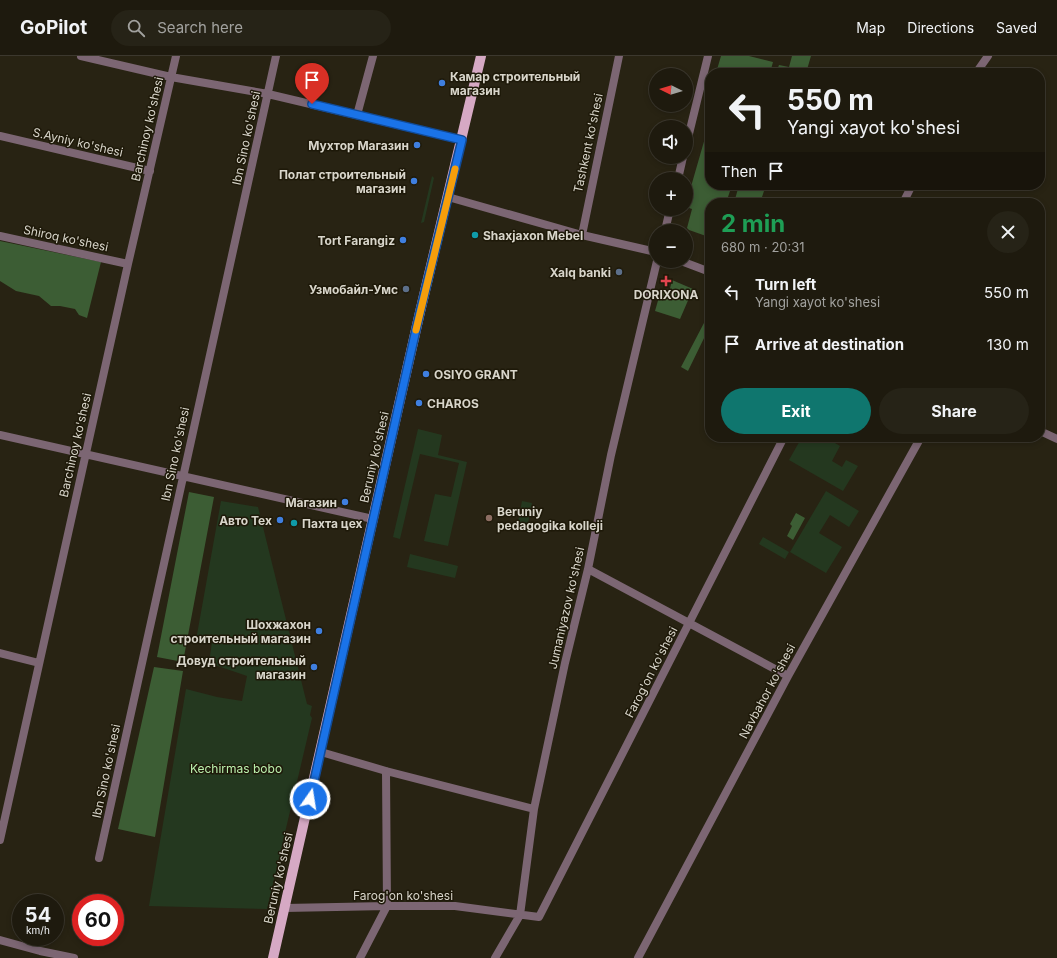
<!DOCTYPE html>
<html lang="en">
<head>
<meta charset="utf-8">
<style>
  :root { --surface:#1e1a0e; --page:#262317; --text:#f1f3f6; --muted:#a1a19e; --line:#3c382e; --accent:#0f766e }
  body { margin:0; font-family:Inter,sans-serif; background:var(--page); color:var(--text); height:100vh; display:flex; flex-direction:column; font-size:15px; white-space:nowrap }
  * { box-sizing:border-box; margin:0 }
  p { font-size:13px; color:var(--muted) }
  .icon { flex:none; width:22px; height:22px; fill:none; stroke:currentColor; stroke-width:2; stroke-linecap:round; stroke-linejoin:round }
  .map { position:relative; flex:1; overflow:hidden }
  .drawer { position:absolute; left:705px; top:142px; width:340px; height:244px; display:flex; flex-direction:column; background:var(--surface); border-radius:16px; box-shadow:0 2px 6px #0003,0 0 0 1px var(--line) }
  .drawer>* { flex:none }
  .hud { position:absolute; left:705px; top:12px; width:340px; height:122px; border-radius:16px; box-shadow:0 2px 6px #0003,0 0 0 1px var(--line); background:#1e1a0e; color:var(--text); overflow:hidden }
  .needle { width:26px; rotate:275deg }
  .fabs { position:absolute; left:649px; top:12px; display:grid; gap:8px }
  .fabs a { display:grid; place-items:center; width:44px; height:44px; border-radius:50%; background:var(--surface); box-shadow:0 2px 6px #0003,0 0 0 1px var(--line); font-size:20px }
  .speed { position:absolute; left:12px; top:838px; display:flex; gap:8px; font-size:20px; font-weight:700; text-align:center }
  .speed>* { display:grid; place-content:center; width:52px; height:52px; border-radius:50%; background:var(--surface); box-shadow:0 2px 6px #0003,0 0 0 1px var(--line); line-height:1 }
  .speed small { font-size:10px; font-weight:400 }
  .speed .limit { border:6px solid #d22; background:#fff; color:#111 }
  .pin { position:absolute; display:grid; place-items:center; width:34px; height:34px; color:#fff; margin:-41px -17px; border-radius:50% 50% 50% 0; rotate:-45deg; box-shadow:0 0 4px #0007 }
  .pin .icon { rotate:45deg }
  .me { position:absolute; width:44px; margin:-22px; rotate:13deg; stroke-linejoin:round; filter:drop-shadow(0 0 3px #0008) }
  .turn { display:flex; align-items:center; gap:14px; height:84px; padding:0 16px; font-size:18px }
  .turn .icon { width:52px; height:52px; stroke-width:2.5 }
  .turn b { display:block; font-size:28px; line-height:34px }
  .then { display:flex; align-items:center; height:38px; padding:0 16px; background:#0003; gap:8px; font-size:15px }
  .round { display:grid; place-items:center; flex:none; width:42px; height:42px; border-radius:21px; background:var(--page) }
  .summary { display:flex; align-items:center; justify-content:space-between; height:68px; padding:0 16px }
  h1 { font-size:24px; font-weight:700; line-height:30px; color:#1e9e55 }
  .button { display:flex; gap:8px; margin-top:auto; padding:8px 16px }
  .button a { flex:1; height:46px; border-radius:24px; background:var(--accent); color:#fff; font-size:16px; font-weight:700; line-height:46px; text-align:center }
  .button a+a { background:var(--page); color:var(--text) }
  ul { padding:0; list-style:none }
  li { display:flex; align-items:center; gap:12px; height:52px; padding:0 16px }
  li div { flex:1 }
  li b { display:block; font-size:15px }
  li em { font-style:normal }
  header { display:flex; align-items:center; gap:24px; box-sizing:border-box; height:56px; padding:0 20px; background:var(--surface); border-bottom:1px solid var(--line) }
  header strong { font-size:19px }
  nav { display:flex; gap:22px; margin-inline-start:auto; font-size:14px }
  .search { width:280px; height:36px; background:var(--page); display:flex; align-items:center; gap:10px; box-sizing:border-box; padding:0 14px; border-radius:22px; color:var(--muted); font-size:15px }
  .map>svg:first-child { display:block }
</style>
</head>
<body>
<header>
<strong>GoPilot</strong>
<div class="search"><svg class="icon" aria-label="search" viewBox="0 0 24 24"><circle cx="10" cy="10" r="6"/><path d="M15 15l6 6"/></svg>Search here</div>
<nav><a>Map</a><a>Directions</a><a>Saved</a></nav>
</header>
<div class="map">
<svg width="1057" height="902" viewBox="0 0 1057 902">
  <rect width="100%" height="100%" fill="#282313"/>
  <!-- green -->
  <path fill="#24381f" d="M432,120L434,122L424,166L421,167Z
    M418,373L442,379L438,399L467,406L448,490L424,485L435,438L451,441L459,407L420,398L400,483L393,481Z
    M802,381H825L840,390L832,405L842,411L846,404L858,410L843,435L789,404Z
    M826,435L859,455L849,471L830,459L819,477L842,491L826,517L790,496Z
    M221,445L258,451L307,648L312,650L310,659L312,662L267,853L149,850L186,633L217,641L242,645L247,620L209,607L212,586L196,584Z
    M522,445L532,447L527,473L517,471Z
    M763,481L789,496L785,503L759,488Z
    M410,498L458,510L455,522L407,511Z"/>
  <!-- forest -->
  <path fill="#3c5d34" d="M721,0H749L773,6L770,17H740L733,15L732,17H716Z
    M792,0H811L806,17H776L779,9L789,11Z
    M709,68H710V129H732L726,147H710V178H708L706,180L689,174L687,172L692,153L686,151V148Z
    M739,129H766L760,147H734Z
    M0,185L101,206L87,262L79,259L75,253L60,250H51L39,240L16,235L0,225Z
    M672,224L693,233L680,263L655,255L661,234L669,237Z
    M705,265L710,268V279L706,278L688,315L681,311Z
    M189,436L214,441L183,606L157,601Z
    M796,457L805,462L793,484L787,480L792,470L790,468Z
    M154,611L183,615L155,781L118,773Z"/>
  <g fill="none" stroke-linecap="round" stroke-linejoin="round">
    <!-- minor -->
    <path stroke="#7c6673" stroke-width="8" d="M81,0L171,21L268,38L462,84
      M976,17L988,0
      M357,59L373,0
      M0,80L150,115
      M686,90L708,0
      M678,123L683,101
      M448,141L582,179L656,196
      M903,147L912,129
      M665,175L670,153
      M582,179L619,0
      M0,180L128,208
      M681,205L710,216
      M1040,375L1057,383
      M0,379L373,463
      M588,513L788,620
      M0,597L39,607
      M321,696L386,715L534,753
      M0,784L128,208L176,0
      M99,802L276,0
      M285,852L387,850H455L539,861L784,381
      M0,884L40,895L74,902
      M360,902L387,850L386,715
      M495,902L520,859L534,753L565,607L588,513L611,399L657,205
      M638,902L788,620L921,381"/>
    <!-- primary -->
    <path stroke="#d6a9c4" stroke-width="10" d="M273,902L420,256L481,0"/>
  </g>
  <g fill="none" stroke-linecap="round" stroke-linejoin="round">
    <!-- route casing -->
    <g stroke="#114b97" stroke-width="10">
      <path id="route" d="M310,743L420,256L462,84L312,48"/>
    </g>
    <!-- route -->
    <use href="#route" stroke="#1a73e8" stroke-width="7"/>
    <!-- slow -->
    <path stroke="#f59e0b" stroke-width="7" d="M416,274L455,113"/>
  </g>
  <!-- markers -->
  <g fill="#3f7fe0" stroke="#1e1909" stroke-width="1.5">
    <circle cx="442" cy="27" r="4"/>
    <circle cx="417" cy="89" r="4"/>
    <circle cx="414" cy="125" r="4"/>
    <circle cx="403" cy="184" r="4"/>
    <circle cx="426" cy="318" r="4"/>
    <circle cx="419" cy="347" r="4"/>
    <circle cx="345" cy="446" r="4"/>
    <circle cx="280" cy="464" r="4"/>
    <circle cx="319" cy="575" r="4"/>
    <circle cx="314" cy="611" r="4"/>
  </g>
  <g fill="#0f9aa8" stroke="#1e1909" stroke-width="1.5">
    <circle cx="475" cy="179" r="4"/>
    <circle cx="294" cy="467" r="4"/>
  </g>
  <g fill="#5c6f8a" stroke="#1e1909" stroke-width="1.5">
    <circle cx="619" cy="216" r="4"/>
    <circle cx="406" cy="233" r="4"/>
  </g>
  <path fill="#e0444e" stroke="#1e1909" stroke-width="1.5" d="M664 219h4v4h4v4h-4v4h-4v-4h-4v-4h4z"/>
  <circle fill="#8d6e63" stroke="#1e1909" stroke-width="1.5" cx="489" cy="462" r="4"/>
  <g text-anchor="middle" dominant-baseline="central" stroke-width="3" stroke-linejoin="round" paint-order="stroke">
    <!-- poi labels -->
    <g font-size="12" font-weight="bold" fill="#d8d5ca" stroke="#1e1909" text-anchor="end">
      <text x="450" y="20" text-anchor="start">Камар строительный<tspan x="450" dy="14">магазин</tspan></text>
      <text x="409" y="89">Мухтор Магазин</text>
      <text x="406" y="118">Полат строительный<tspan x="406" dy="14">магазин</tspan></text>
      <text x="483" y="179" text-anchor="start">Shaxjaxon Mebel</text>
      <text x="395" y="184">Tort Farangiz</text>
      <text x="611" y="216">Xalq banki</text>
      <text x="398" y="233">Узмобайл-Умс</text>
      <text x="666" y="238" text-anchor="middle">DORIXONA</text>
      <text x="434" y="318" text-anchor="start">OSIYO GRANT</text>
      <text x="427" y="347" text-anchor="start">CHAROS</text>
      <text x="337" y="446">Магазин</text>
      <text x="497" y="455" text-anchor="start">Beruniy<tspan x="497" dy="14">pedagogika kolleji</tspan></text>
      <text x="272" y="464">Авто Тех</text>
      <text x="302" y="467" text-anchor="start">Пахта цех</text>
      <text x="311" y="568">Шохжахон<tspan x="311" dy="14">строительный магазин</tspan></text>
      <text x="306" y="604">Довуд строительный<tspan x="306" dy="14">магазин</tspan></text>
    </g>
    <!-- street labels -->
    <g font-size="12" fill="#d8d5ca" stroke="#1e1909">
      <text transform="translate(147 73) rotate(-77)">Barchinoy ko'shesi</text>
      <text transform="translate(246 82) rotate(-78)">Ibn Sino ko'shesi</text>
      <text transform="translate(78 86) rotate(13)">S.Ayniy ko'shesi</text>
      <text transform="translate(588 87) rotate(-78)">Tashkent ko'shesi</text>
      <text transform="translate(66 182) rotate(12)">Shiroq ko'shesi</text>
      <text transform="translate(75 389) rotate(-77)">Barchinoy ko'shesi</text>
      <text transform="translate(175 398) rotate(-78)">Ibn Sino ko'shesi</text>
      <text transform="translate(374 401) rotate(-77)">Beruniy ko'shesi</text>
      <text transform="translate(566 552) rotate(-77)">Jumaniyazov ko'shesi</text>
      <text transform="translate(651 616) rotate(-63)">Farog'on ko'shesi</text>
      <text transform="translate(767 635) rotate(-62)">Navbahor ko'shesi</text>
      <text transform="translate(106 715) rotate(-78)">Ibn Sino ko'shesi</text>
      <text transform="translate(278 822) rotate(-77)">Beruniy ko'shesi</text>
      <text x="403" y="839">Farog'on ko'shesi</text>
    </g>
    <!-- park labels -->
    <g font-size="12" fill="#bbf1ae" stroke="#1e1909">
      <text x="236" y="712">Kechirmas bobo</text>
    </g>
  </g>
</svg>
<div class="fabs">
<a><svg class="needle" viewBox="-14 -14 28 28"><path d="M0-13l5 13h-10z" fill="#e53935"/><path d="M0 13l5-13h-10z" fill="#a1a19e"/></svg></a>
<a><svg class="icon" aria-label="sound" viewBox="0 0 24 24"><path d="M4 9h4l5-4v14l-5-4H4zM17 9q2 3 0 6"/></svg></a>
<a>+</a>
<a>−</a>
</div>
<div class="speed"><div>54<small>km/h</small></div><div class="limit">60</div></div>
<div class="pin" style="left:312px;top:48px;background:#d93025"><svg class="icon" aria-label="arrive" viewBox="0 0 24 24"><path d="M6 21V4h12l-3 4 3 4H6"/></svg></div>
<svg class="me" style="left:310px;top:743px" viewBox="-20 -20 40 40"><circle r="17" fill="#1a73e8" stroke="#fff" stroke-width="3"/><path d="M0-11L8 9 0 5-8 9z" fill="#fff"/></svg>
<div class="hud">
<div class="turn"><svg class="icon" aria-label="left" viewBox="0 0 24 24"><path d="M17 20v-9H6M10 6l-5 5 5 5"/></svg><div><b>550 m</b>Yangi xayot ko'shesi</div></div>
<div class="then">Then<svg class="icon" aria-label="arrive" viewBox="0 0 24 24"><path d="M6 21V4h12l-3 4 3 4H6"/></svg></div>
</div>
<section class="drawer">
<div class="summary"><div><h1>2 min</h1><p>680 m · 20:31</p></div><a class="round"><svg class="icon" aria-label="close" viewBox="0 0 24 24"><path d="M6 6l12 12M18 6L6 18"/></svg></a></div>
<ul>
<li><svg class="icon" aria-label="left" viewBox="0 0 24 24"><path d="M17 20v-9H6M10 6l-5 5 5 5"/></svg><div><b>Turn left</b><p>Yangi xayot ko'shesi</p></div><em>550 m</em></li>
<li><svg class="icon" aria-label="arrive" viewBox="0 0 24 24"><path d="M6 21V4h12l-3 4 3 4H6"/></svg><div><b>Arrive at destination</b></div><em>130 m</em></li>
</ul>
<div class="button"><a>Exit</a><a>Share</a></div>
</section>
</div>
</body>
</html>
